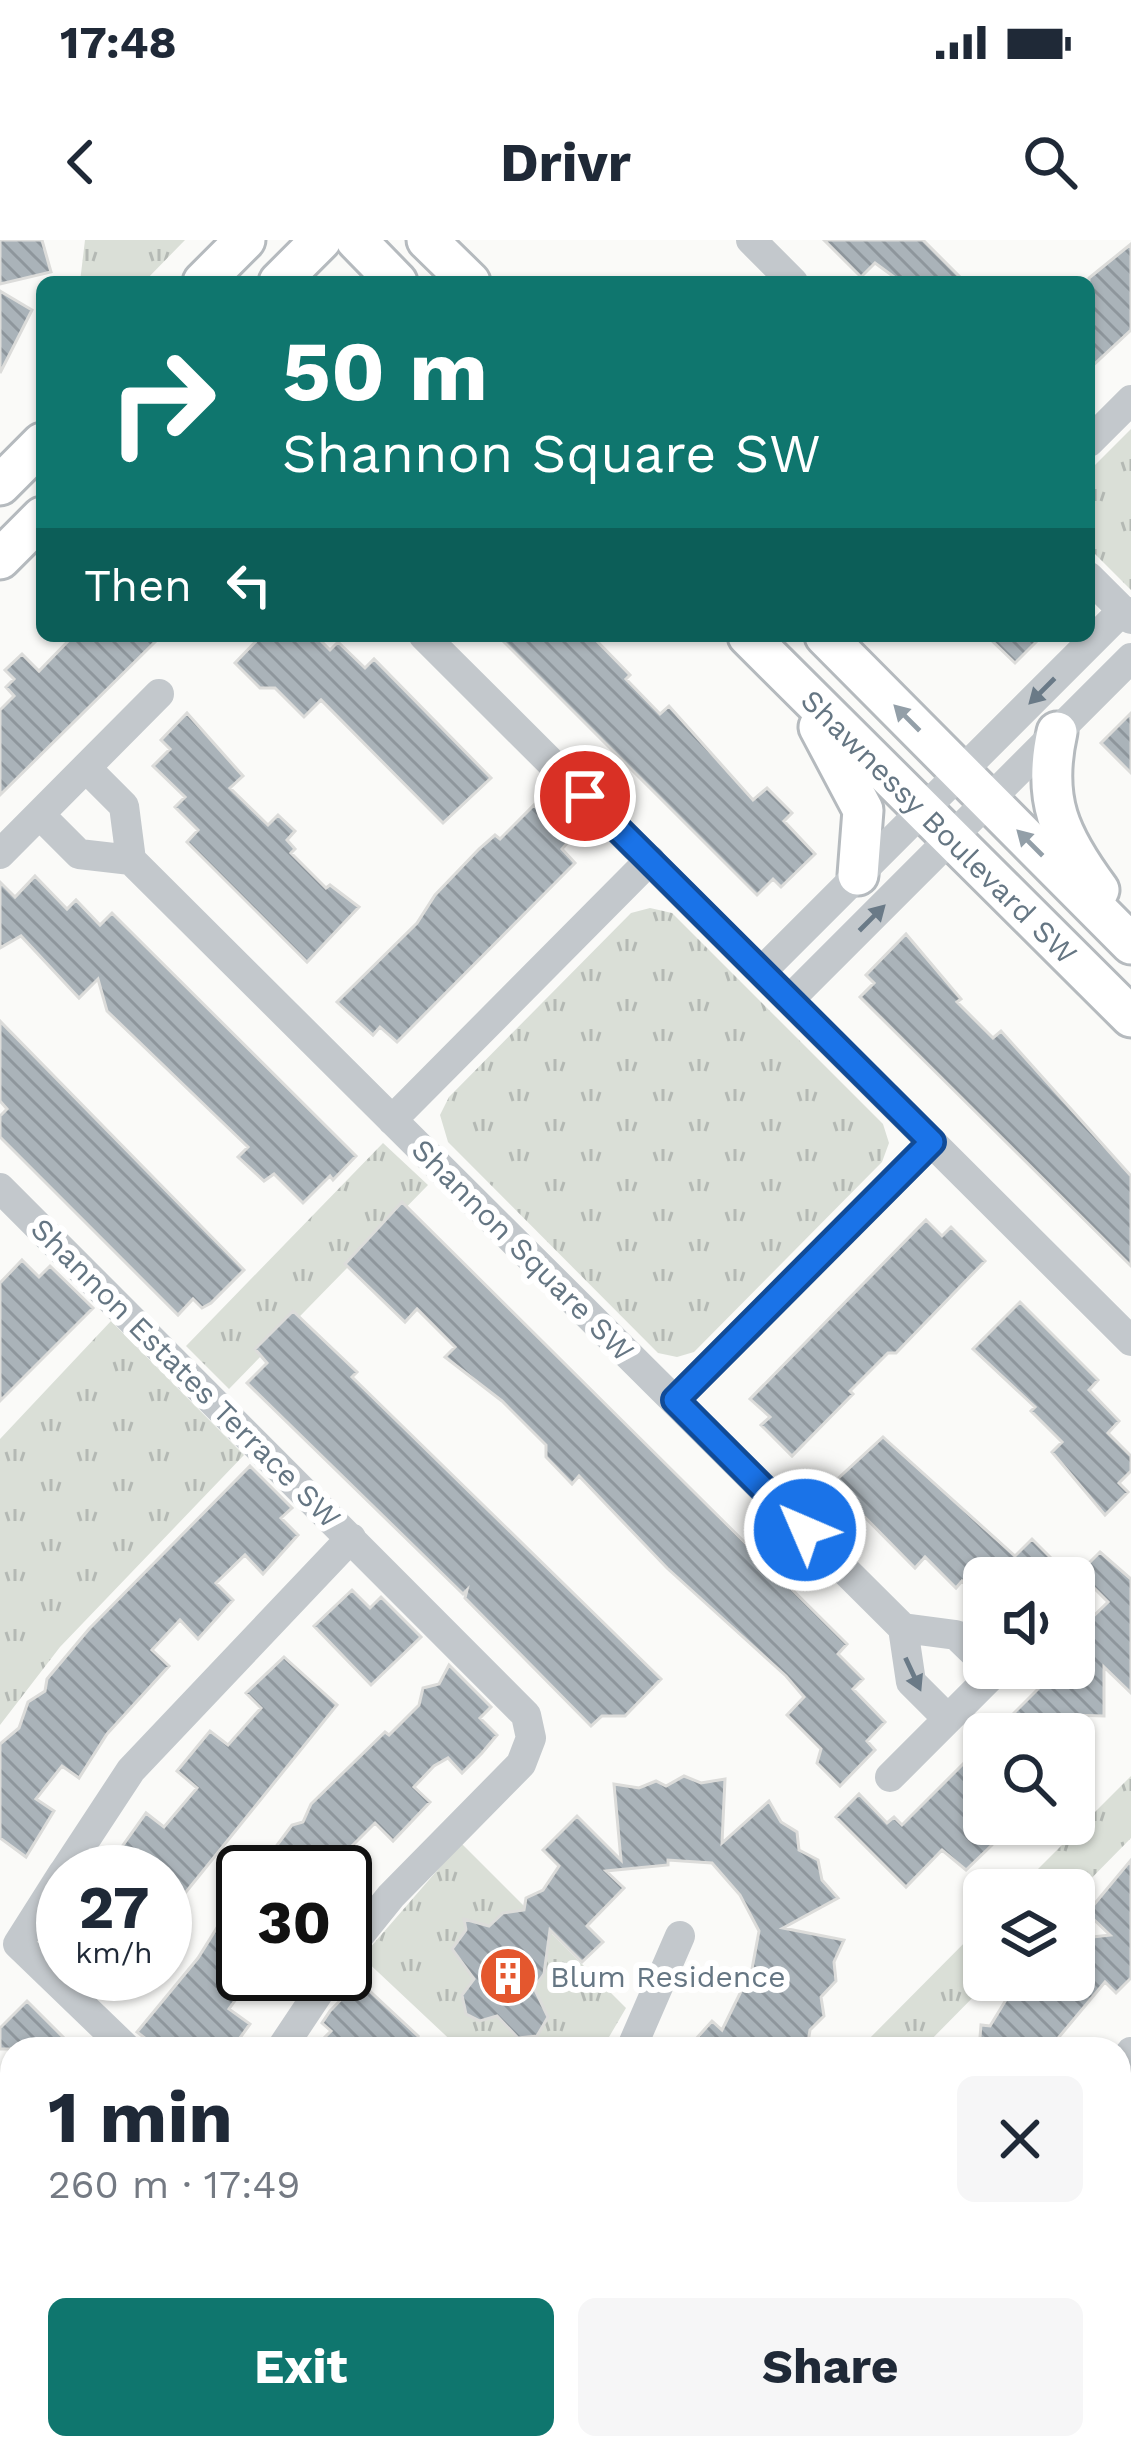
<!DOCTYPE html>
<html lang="en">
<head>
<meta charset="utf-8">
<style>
  :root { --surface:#fff; --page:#f6f6f7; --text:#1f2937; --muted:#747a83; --accent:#0f766e }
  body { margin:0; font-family:"Work Sans",sans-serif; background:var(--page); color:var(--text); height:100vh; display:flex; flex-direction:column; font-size:45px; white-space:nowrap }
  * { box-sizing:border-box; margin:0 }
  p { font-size:39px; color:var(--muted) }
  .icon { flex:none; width:66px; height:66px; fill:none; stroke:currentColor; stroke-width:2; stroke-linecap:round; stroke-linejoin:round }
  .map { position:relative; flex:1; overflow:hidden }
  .sheet { position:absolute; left:0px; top:1797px; width:1131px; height:423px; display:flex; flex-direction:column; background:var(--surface); border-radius:36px 36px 0 0; box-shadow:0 3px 9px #0004 }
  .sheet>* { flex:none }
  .banner { position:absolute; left:36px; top:36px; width:1059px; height:366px; border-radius:18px; box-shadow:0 3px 9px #0004; background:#0f766e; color:#fff; overflow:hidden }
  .controls { position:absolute; left:963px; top:1317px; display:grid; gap:24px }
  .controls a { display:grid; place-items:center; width:132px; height:132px; border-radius:18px; background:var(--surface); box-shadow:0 3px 9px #0004; font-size:60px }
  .speed { position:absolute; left:36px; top:1605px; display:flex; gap:24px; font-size:60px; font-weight:700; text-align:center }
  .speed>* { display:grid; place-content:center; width:156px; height:156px; border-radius:50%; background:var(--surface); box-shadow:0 3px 9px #0004; line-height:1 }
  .speed small { font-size:30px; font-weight:400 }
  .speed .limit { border:6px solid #111; border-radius:18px; background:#fff; color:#111 }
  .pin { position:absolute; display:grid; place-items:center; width:102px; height:102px; color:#fff; margin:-51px; border:6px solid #fff; border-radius:50%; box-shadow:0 3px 12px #0007 }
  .me { position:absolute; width:132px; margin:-66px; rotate:315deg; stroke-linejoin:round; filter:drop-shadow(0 0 9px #0008) }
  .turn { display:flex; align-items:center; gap:42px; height:252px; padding:0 48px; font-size:54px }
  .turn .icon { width:156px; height:156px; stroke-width:2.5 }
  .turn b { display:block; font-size:84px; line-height:102px }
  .then { display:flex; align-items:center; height:114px; padding:0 48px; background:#0003; gap:24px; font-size:45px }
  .round { display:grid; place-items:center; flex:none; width:126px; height:126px; border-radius:18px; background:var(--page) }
  .headline { display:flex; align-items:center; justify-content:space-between; height:204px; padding:0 48px }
  h1 { font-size:72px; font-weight:700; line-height:90px }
  .button { display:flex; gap:24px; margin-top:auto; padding:24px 48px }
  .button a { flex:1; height:138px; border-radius:18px; background:var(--accent); color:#fff; font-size:48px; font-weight:700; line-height:138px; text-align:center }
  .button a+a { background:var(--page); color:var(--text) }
  .status { display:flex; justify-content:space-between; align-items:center; height:84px; padding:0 60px; background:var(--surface); direction:ltr }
  .status svg { height:33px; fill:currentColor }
  header { display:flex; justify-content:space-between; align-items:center; height:156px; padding:0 48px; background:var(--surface); font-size:54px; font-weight:700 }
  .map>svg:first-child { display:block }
</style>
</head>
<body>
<div class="status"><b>17:48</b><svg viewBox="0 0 49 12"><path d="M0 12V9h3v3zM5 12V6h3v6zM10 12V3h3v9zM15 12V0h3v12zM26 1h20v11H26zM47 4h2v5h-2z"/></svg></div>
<header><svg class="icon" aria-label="back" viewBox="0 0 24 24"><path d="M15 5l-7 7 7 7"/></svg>Drivr<svg class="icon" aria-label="search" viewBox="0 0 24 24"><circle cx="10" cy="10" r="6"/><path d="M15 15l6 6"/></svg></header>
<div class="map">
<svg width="1131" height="2219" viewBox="0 0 1131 2219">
  <defs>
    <pattern id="grass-tufts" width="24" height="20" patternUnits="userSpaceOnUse" patternTransform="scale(3)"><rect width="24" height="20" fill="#dadfd7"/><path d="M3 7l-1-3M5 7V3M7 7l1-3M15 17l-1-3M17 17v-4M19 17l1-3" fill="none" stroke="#b4b9b4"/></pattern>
    <pattern id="building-back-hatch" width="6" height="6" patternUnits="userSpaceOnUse" patternTransform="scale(3)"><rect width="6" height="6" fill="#aab3b9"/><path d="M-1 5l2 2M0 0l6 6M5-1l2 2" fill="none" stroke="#8e969c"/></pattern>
  </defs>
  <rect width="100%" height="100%" fill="#fafaf8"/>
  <!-- grass -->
  <path fill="url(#grass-tufts)" d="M85,0H185L144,42H80Z
    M1131,189V350L1089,308V231Z
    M650,668L672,673L883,884L889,903L882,922L694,1112L677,1117L658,1113L448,902L440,875L449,857L631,673Z
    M383,903L428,945L229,1149L186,1106Z
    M111,1081L244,1215L60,1407L0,1485V1199Z
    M1131,1536V1598L1074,1656V1650H1017Z
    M461,1603L626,1768L602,1809H460L362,1717Z
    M984,1683V1740H990L922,1809H859Z"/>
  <!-- building -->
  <path fill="url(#building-back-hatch)" stroke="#dcdcda" stroke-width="3" d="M0,0H42L51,32L0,44Z
    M824,0H923L965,42H901L875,23L861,37Z
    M1131,4V90L1089,129V38Z
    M0,51L32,70L0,133Z
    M73,396H161L0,555V470L14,456L6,447L14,439L5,430L22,414L39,431Z
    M261,396H316L330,410L338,402L365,428L374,419L491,538L443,583L321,460L304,477L275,448H260L235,423Z
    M498,396H592L630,435L626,439L660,474L669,466L753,560L767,548L792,573L784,581L815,614L781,647L773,639L757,655Z
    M987,396H1042L1015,423Z
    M187,473L243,536L230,548L268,585L278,575L295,591L287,600L295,609L291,613L326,648L330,645L359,667L307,722L187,602L198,590L175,567L185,557L153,526L170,509L161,500Z
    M1131,473V533L1101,503Z
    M534,565L569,601L562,609L575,623L397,802L380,787L373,795L337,762L417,683L435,655L479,609L495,595L500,599Z
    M35,636L67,669L76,660L100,685L112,673L356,916L333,940L330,936L303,963L274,934L264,941L238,917L248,907L107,771L98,739L79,758L21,696L0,708V642L15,657Z
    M906,694L961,759L957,762L993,798L1001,791L1131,936V1026L860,757L874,743L866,735Z
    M0,781L244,1030L211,1063L202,1068L193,1059L178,1075L0,897V876L7,869L0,861Z
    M402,962L847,1404L838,1414L863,1439L853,1449L885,1482L867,1501L875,1510L840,1546L817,1523L821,1509L787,1475L804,1457L786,1436L667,1328L579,1236L572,1244L546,1217V1205L502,1161L445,1117L455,1107L417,1069L405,1082L345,1024Z
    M926,980L942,996L951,987L985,1021L896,1113H888L850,1151L853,1154L792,1216L761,1185L770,1177L750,1159Z
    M22,1020L39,1037L50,1026L93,1068L0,1161V1043Z
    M1020,1062L1098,1140L1089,1150L1119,1181L1108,1193L1131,1216V1231L1119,1243L1128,1252L1105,1275L1052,1212L1062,1202L1031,1171L1035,1167L973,1109Z
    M293,1071L357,1132L352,1137L661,1439L625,1476H602L591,1486L465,1358L467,1350L463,1354L247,1143L267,1123L255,1109Z
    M883,1197L1015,1316L1032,1299L1071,1338H984V1362L962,1341L956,1348L925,1317L915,1328L832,1244Z
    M250,1226L292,1268L281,1278L298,1295L263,1334L245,1315L216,1343L233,1360L198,1399L180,1380L152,1410L169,1426L107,1494L79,1538L62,1526L36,1559L54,1571L26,1617L0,1598V1504L19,1488L28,1462L45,1451L47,1439L89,1389Z
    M1100,1312L1131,1339V1453L1104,1427V1476L1071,1475L1090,1494H993L1059,1428H1074V1395L1108,1362L1079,1333Z
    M352,1350L370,1368L381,1357L421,1397L371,1445L314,1386Z
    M284,1417L337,1465L165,1678V1632H142L116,1615L146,1573L164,1587L197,1548L177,1531L210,1491L228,1505L261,1468L246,1453Z
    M449,1425L491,1467L480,1478L497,1495L482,1513L462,1533L448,1518L434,1526L414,1547L430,1562L393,1601L375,1583L345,1613L365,1632H257L292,1585L303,1582L311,1564L385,1492L389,1495L419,1465L423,1448L439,1444Z
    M984,1503V1584H991L992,1605L966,1630L942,1610L906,1647L836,1577L859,1554L887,1583L894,1577L902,1585Z
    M684,1536L701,1543L725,1539L722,1603L769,1561L781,1582L797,1592L799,1610L818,1620L822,1640L838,1658L783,1688L844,1700L834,1722L836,1741L821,1757L824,1776L810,1790L807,1809H687L712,1781L722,1790L752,1729L759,1691L740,1655L712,1623L668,1620V1625L606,1631L624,1648L587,1686L603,1702L582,1722L550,1690L544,1734L534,1748L548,1777L537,1796L518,1798L497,1776L480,1781L466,1774L462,1755L474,1739L452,1709L466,1690L464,1679L489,1686L503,1673L524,1670L526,1658L543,1650L559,1626L543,1610L577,1576L621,1620L614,1544L639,1548L656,1541L666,1546Z
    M1131,1620V1738L1116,1753L1105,1742L1049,1809H979L981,1785L990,1786L1012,1750L1011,1740H1074V1699L1110,1695L1087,1673Z
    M243,1646V1734H254L229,1769L250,1784L232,1809H159L137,1792L198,1718Z
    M359,1741L418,1796L405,1809H313L331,1791L322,1783L330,1771Z
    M27,1761L75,1809H0V1788Z"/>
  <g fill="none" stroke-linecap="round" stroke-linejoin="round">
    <!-- major casing -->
    <g stroke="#b5babe" stroke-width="45">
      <g id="major">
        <path d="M356,0L397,42"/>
        <path d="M427,0L470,42"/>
        <path d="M203,42L245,0"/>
        <path d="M279,42L321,0"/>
        <path d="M0,245L42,203"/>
        <path d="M0,319L42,277"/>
        <path id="s1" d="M748,396L1131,777"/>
        <path d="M825,396L1131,704"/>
        <path d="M819,487L863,570L858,635"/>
        <path d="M1057,492C1042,559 1059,596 1099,650"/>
      </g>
    </g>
    <!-- minor -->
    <path stroke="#c3c8cc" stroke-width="30" d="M751,0L793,42
      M1089,202L1131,160
      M1089,337L1131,379
      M424,396L1131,1101
      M40,575L79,614L131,620L124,566L86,528
      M0,614L159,454
      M131,620L903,1388
      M761,732L1123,370
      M789,760L1131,418
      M392,880L650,620
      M0,948L526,1475L531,1498L521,1524L391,1656L345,1713
      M675,1160L932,902
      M948,1479L911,1442L903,1388L956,1395L984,1422
      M890,1537L999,1428
      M64,1632L131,1530L351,1298
      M63,1633L18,1704L127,1809
      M281,1809L331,1734
      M631,1809L680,1696
      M1119,1827L1131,1812
      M1119,1886L1131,1902
      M0,2151L12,2139
      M1119,2182L1131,2198
      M335,2208L347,2219
      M913,2208L921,2219
      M198,2219L209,2208
      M493,2219L504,2208
      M747,2219L758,2208"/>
    <!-- major -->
    <use href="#major" stroke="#fff" stroke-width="39"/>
  </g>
  <!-- one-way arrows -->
  <defs><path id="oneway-solid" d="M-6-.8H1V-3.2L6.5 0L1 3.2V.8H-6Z" transform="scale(3)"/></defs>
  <g fill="#6a7a87">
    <use href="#oneway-solid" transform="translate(1042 451) rotate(135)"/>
    <use href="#oneway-solid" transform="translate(872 678) rotate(-45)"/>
    <use href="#oneway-solid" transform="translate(913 1434) rotate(65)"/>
  </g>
  <g fill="#939fa8">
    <use href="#oneway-solid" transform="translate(907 478) rotate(-135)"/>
    <use href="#oneway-solid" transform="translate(1030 603) rotate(-135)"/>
  </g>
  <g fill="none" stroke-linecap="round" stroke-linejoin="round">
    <!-- route casing -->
    <g stroke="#114b97" stroke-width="30">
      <path id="route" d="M585,556L932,902L675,1160L805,1290"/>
    </g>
    <!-- route -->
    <use href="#route" stroke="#1a73e8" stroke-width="21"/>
  </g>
  <!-- icons -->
  <defs>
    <g id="building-disc" transform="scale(3)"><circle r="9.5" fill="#e4572e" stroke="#fff"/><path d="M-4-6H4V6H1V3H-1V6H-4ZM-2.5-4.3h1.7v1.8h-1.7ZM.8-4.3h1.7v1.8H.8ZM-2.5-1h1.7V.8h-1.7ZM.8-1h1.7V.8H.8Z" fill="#fff"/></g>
  </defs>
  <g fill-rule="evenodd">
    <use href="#building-disc" x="508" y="1736"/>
  </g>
  <g text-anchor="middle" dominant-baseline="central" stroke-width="12" stroke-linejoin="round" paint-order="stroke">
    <!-- street labels -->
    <g font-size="30" fill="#657683" stroke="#fff">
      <text stroke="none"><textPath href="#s1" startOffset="270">Shawnessy Boulevard SW</textPath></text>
      <text transform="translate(523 1010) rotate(45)">Shannon Square SW</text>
      <text transform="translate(186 1133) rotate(45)">Shannon Estates Terrace SW</text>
    </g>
    <!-- poi labels -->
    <g font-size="30" fill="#657683" stroke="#fff" text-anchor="start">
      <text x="550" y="1736">Blum Residence</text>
    </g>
  </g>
</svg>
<div class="controls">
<a><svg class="icon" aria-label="sound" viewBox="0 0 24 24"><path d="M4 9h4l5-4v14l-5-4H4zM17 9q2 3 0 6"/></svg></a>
<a><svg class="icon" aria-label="search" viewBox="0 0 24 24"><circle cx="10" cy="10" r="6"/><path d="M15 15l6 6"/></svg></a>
<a><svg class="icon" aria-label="layers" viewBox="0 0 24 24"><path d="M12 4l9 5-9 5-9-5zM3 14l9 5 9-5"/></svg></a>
</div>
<div class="speed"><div>27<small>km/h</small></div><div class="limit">30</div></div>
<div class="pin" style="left:585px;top:556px;background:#d93025"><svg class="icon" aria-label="arrive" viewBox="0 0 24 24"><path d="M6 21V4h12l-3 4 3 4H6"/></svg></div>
<svg class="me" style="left:805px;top:1290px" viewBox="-20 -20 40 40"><circle r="17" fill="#1a73e8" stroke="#fff" stroke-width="3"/><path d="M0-11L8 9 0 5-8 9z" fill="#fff"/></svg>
<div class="banner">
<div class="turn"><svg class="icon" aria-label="right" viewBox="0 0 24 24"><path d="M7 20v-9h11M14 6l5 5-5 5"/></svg><div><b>50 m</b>Shannon Square SW</div></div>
<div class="then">Then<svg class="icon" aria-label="left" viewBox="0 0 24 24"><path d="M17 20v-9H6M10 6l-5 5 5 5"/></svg></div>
</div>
<section class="sheet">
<div class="headline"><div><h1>1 min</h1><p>260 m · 17:49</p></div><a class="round"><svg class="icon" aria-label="close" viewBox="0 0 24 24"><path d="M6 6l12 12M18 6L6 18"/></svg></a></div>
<div class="button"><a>Exit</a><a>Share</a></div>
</section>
</div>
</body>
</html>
